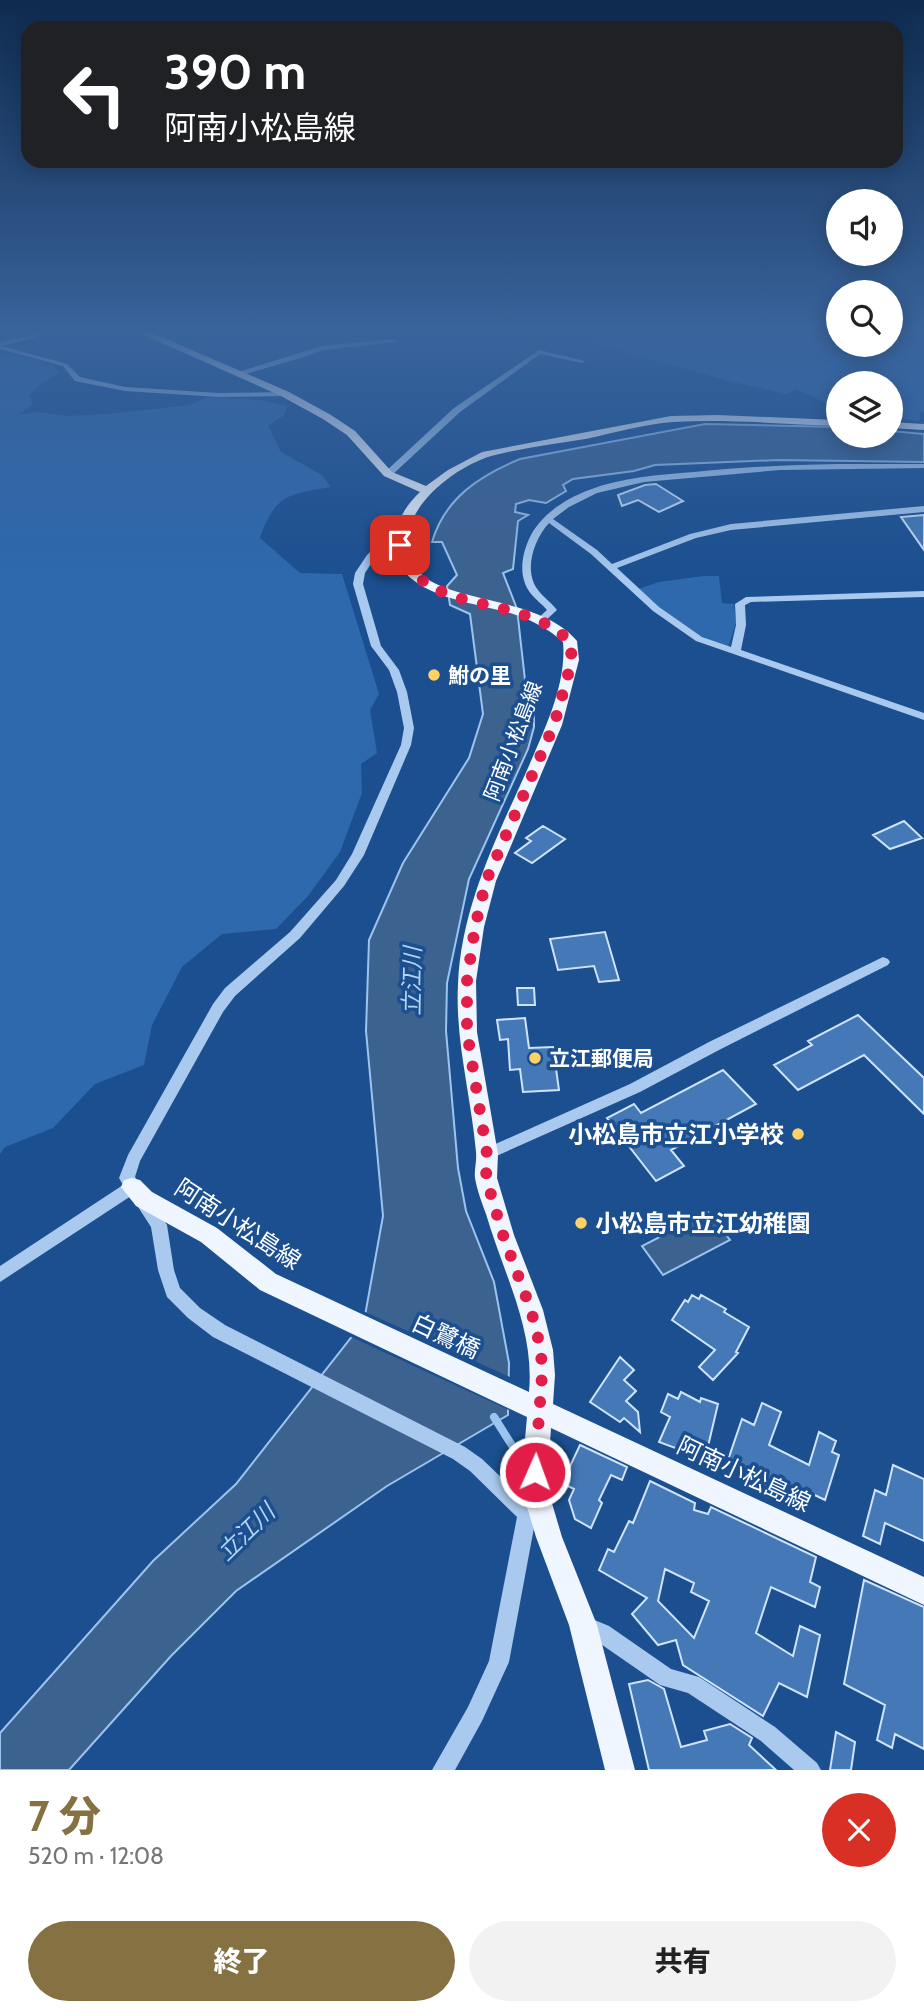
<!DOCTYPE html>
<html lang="ja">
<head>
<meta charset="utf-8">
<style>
  :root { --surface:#fff; --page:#f2f2f2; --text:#222; --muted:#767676; --accent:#857141 }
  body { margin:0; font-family:Cabin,"Noto Sans JP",sans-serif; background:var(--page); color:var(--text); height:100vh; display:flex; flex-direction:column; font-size:26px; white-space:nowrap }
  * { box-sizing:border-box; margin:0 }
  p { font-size:23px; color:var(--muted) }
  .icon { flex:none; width:38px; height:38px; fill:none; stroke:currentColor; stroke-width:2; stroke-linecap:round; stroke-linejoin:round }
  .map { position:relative; height:1770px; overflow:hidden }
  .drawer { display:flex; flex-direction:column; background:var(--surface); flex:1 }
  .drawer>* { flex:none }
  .banner { position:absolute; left:21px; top:21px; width:882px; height:147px; border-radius:21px; box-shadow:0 4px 18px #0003; background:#202124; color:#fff; overflow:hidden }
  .tools { position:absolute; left:826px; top:189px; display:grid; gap:14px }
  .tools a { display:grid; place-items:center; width:77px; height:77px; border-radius:50%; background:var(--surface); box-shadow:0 4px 18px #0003; font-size:35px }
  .pin { position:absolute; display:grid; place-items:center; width:60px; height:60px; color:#fff; margin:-30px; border-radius:14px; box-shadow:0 4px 10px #0006 }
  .me { position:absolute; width:77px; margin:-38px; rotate:2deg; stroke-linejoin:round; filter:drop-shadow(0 0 5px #0008) }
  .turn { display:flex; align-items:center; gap:24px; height:147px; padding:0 28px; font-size:32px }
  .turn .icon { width:91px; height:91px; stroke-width:2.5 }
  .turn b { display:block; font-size:49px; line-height:60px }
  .round { display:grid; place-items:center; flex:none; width:74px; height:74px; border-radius:37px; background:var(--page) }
  .headline { display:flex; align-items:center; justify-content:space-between; height:119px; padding:0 28px }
  h1 { font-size:42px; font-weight:800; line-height:52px; color:var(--accent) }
  .action { display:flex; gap:14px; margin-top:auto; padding:14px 28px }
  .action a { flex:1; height:80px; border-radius:42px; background:var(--accent); color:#fff; font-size:28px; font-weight:800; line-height:80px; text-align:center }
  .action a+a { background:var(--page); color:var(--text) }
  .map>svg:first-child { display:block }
</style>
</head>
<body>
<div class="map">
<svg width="924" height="1770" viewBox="0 0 924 1770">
  <rect width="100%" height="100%" fill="#1b4f8f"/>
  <!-- green -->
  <path fill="#2e69ad" d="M509,331H838V345H891V331H924V412L920,413L919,421L891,418V383H838V413L832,406L796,389L787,394L729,381L589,342L606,338L538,332L526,336Z
    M0,354C20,357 44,358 60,372L40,384L29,395L33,404L17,415L37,412L69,416L109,414L189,405L208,397L261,400L287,406L284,415L268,426L281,452L322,475L331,487C289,494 275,494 260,538L300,573L342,574L379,694L370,710L377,753L361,764L362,793L340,852L308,896L276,929L222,934L182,967L152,1025L144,1065L95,1084L53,1128L5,1147L0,1154Z
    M703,576H719L722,603L734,604L736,623L728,648C693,636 665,613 638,589L659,582Z"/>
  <!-- water -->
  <path fill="#3c6290" stroke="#9cc4f0" stroke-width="2" d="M705,424L838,427V436H891V431L924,434V462L778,460L655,465L634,471L573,479L563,485L566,491L546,503L529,500L516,504L515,512L528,515L518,521L513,569L503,573L517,609L525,680L534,705V727L528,749L469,879L447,983L446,1031L458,1168L466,1211L494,1282L509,1363L508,1415L387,1486L236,1591L171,1656L69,1770H0V1733L153,1561L236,1484L364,1321L383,1216L366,1031L369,940L403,863L469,758L483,714L470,614L450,605L447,586L457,575L442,542H432C445,498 479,476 520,459Z
    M708,1212L730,1240L663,1275L642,1246Z"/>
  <!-- pier -->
  <path fill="#1b4f8f" d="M363,1311L512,1378L511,1411L349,1336L361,1320Z"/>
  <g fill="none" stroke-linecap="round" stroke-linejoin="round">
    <!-- stream -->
    <path stroke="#9cc4f0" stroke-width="8" d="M494,1417L513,1447"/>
  </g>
  <!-- building -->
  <path fill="#4478b7" stroke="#cfe3fa" stroke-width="2" fill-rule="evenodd" d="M656,484L683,501L659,512L638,500L622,506L618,495L645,485Z
    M924,515V550L901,517Z
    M904,821L922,838L890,849L873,835Z
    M543,826L565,839L532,863L515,853L531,841L526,838Z
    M605,932L619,980L599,982L594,966L558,970L550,939Z
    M517,988H534L535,1005H518Z
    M858,1015L924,1078V1114L864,1055L798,1090L774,1065L812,1045L808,1041Z
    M525,1018L529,1048L553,1047L559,1090L523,1092L520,1069L510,1070L508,1039L500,1040L497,1020Z
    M723,1070L756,1104L671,1150L684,1166L656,1181L607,1118L634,1104L641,1113Z
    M692,1295L699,1299L701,1295L726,1309L724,1312L749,1327L736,1352L738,1353L713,1380L699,1367L715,1350L672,1320L685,1300L688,1302Z
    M620,1357L634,1370L624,1380L636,1391L626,1401L638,1412L640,1432L624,1418L620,1422L590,1402Z
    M681,1392L700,1402L701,1398L718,1404L705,1459L659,1442L670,1417L661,1412L668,1394L678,1399Z
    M762,1403L781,1412L769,1445L809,1465L819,1432L836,1441L832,1452L839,1455L825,1500L798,1487L792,1503L778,1496L780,1493L726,1466L742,1419L754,1425Z
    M580,1445L627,1467L622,1480L611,1475L599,1500L602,1503L591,1528L575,1519L569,1500L574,1489L562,1483Z
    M893,1465L924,1479V1541L885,1523L880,1544L863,1536L875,1490L886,1495Z
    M650,1481L695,1503L694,1510L708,1514L711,1507L816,1557L810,1582L820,1587L815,1607L771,1587L756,1633L793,1656L800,1626L820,1635L807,1697L779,1683L763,1716L683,1665L676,1640L658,1645L632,1614L647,1598L599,1570L608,1549L614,1552L629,1521L633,1523ZM665,1569L694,1583L691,1592L709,1601L694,1638L658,1601Z
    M864,1580L924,1607V1749L895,1734L892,1748L877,1740L885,1705L844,1684Z
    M648,1680L664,1689L681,1747L707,1740L704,1731L730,1724L752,1738L749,1745L776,1770H649L629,1684Z
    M836,1732L855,1742L851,1770H830Z"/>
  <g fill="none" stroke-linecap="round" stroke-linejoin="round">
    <!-- minor -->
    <path fill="#a9c9ee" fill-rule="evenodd" d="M32,331H38L37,337L2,346L67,364L80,377L125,387L219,393L285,392L289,394L285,396L219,397L125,391L75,381L63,366L0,349V342L32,335Z
      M395,339L397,340V342L323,350L304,357L242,375L235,373L322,346Z
      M539,350L585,361L582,363L540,354L460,412L391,476H385V472L454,408Z
      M837,464H924V468L780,470L644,482L597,493L569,507L553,519L597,550L612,564L690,534L731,524L924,506V512L731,530L696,538L617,568L659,607L702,637L731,647L736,625L735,604L746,597L924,591V597L751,602L745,605L746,625L741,650L924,713V720L696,641L653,611L591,554L549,523C534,539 523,571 538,590C543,597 551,602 557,610L544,622H538L536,620L547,610C542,604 536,600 532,595C518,579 521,557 529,539C540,515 565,499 589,490C622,477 659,475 694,472C742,467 789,465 837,464Z
      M400,542L404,545L403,547L382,550L374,559L365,573L363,584L381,646L399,670L407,692L414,728L411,745L364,855L344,886L300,938L235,996L223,1012L140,1161L135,1177L167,1225L174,1270L180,1288L200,1308L225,1325L465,1447L482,1459L526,1501L531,1499L538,1501L540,1508L536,1517L509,1662L482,1721L455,1770H432L468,1707L489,1661L517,1517L470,1471L453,1459L213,1337L188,1318L167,1297L158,1270L151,1227L131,1196L0,1282V1266L123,1185L119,1178L128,1155L213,1004L225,988L290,932L336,880L352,854L401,745L404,728L397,692L389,670L371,646L353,584L355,573L367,555L376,546Z
      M883,957L888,959L890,962L888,965L719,1050L640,1092L492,1158L487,1160L482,1158L480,1154L482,1150L630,1084L709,1042Z
      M585,1616L609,1626L671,1669L699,1677L775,1727L817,1763L821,1770H794L761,1741L688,1693L660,1685L595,1640L578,1633L575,1626L578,1619Z"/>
    <!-- major -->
    <path fill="#f0f6ff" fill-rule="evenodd" d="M135,331H148L289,392L331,415L355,431L392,472L426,486L448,470L482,452L671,416L718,415L838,420V426C783,424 728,419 673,422C644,424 614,433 585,439C554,444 521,448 491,456C449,469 385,520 416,568C440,604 538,594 577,641L579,660L562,725L496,881L484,927L476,981L477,1032L498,1154L497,1178L514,1235L543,1310L553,1350L555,1375L553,1404L924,1577V1605L551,1428L548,1472L551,1500L562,1537L597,1625L635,1770H605L569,1625L536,1537L525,1500L522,1472L527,1417L260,1290L201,1242L136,1206L121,1187L124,1180L132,1178L140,1180L152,1192L217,1228L276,1274L529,1392C535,1329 503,1273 486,1214C482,1203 477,1190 475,1178C474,1170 477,1161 476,1152C471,1095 455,1041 458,984C461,907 497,837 528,768C544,730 567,684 563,642C551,631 537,623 522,617C484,602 395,600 395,544C395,523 405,506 420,492L384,476L347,435L323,419L281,396Z
      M891,422L924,424V430L891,428Z"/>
  </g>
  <!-- sky -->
  <linearGradient id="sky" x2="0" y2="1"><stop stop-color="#0f2b4f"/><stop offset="0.57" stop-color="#39639b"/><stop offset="1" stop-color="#39639b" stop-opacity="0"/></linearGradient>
  <rect width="924" height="579" fill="url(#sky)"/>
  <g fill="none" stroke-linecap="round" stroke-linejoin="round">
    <!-- route -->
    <path stroke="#e11d48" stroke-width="12" stroke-dasharray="0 21.6" d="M400,545C404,553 406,564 412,570C446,613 528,597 570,642L572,660L554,725L486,881L475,927L467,981V1032L487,1154L486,1178L503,1235L531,1310L541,1350L542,1375L535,1472"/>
  </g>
  <!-- markers -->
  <g fill="#ffd166" stroke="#1b4f8f" stroke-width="2.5">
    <circle cx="434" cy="675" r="7"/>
    <circle cx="535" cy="1058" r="7"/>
    <circle cx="798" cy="1134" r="7"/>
    <circle cx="581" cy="1223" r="7"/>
  </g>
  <g text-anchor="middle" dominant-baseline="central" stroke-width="7" stroke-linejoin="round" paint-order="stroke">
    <!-- poi labels -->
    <g font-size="21" font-weight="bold" fill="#fff" stroke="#1b4f8f" text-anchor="start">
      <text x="448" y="675">鮒の里</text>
      <text x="549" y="1058">立江郵便局</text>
    </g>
    <!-- street labels -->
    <g font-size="21" fill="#fff" stroke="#1b4f8f">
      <text transform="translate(513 741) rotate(-69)">阿南小松島線</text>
    </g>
    <!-- water labels -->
    <g font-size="23" font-style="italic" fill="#b5d3f5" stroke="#1b4f8f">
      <text transform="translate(412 981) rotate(-89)">立江川</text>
      <text transform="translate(246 1532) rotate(-44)">立江川</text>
    </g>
    <!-- near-poi labels -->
    <g font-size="24" font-weight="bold" fill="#fff" stroke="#1b4f8f" text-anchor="end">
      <text x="784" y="1134">小松島市立江小学校</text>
      <text x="595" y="1223" text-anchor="start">小松島市立江幼稚園</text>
    </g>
    <!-- near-street labels -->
    <g font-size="24" fill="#fff" stroke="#1b4f8f">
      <text transform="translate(238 1224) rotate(33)">阿南小松島線</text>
      <text transform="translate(446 1336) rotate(25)">白鷺橋</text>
      <text transform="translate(744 1474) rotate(25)">阿南小松島線</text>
    </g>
  </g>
</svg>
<div class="tools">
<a><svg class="icon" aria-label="sound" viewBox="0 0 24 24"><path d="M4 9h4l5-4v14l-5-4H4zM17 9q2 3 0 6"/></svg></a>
<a><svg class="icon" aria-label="search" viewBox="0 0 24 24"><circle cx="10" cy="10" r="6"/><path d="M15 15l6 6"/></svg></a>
<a><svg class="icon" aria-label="layers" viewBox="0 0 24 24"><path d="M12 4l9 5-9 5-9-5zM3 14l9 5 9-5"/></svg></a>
</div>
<div class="pin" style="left:400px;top:545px;background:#d93025"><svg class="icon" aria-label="arrive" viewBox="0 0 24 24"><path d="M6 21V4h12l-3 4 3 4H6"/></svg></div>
<svg class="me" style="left:535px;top:1472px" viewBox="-20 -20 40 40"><circle r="17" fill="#e11d48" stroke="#fff" stroke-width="3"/><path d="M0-11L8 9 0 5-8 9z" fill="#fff"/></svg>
<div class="banner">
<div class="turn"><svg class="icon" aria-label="left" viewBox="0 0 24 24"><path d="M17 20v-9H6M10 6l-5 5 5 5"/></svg><div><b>390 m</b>阿南小松島線</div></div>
</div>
</div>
<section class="drawer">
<div class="headline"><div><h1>7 分</h1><p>520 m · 12:08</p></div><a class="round" style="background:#d93025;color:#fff"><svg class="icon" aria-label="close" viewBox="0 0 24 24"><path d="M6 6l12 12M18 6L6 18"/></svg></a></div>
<div class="action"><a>終了</a><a>共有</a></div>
</section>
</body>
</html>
